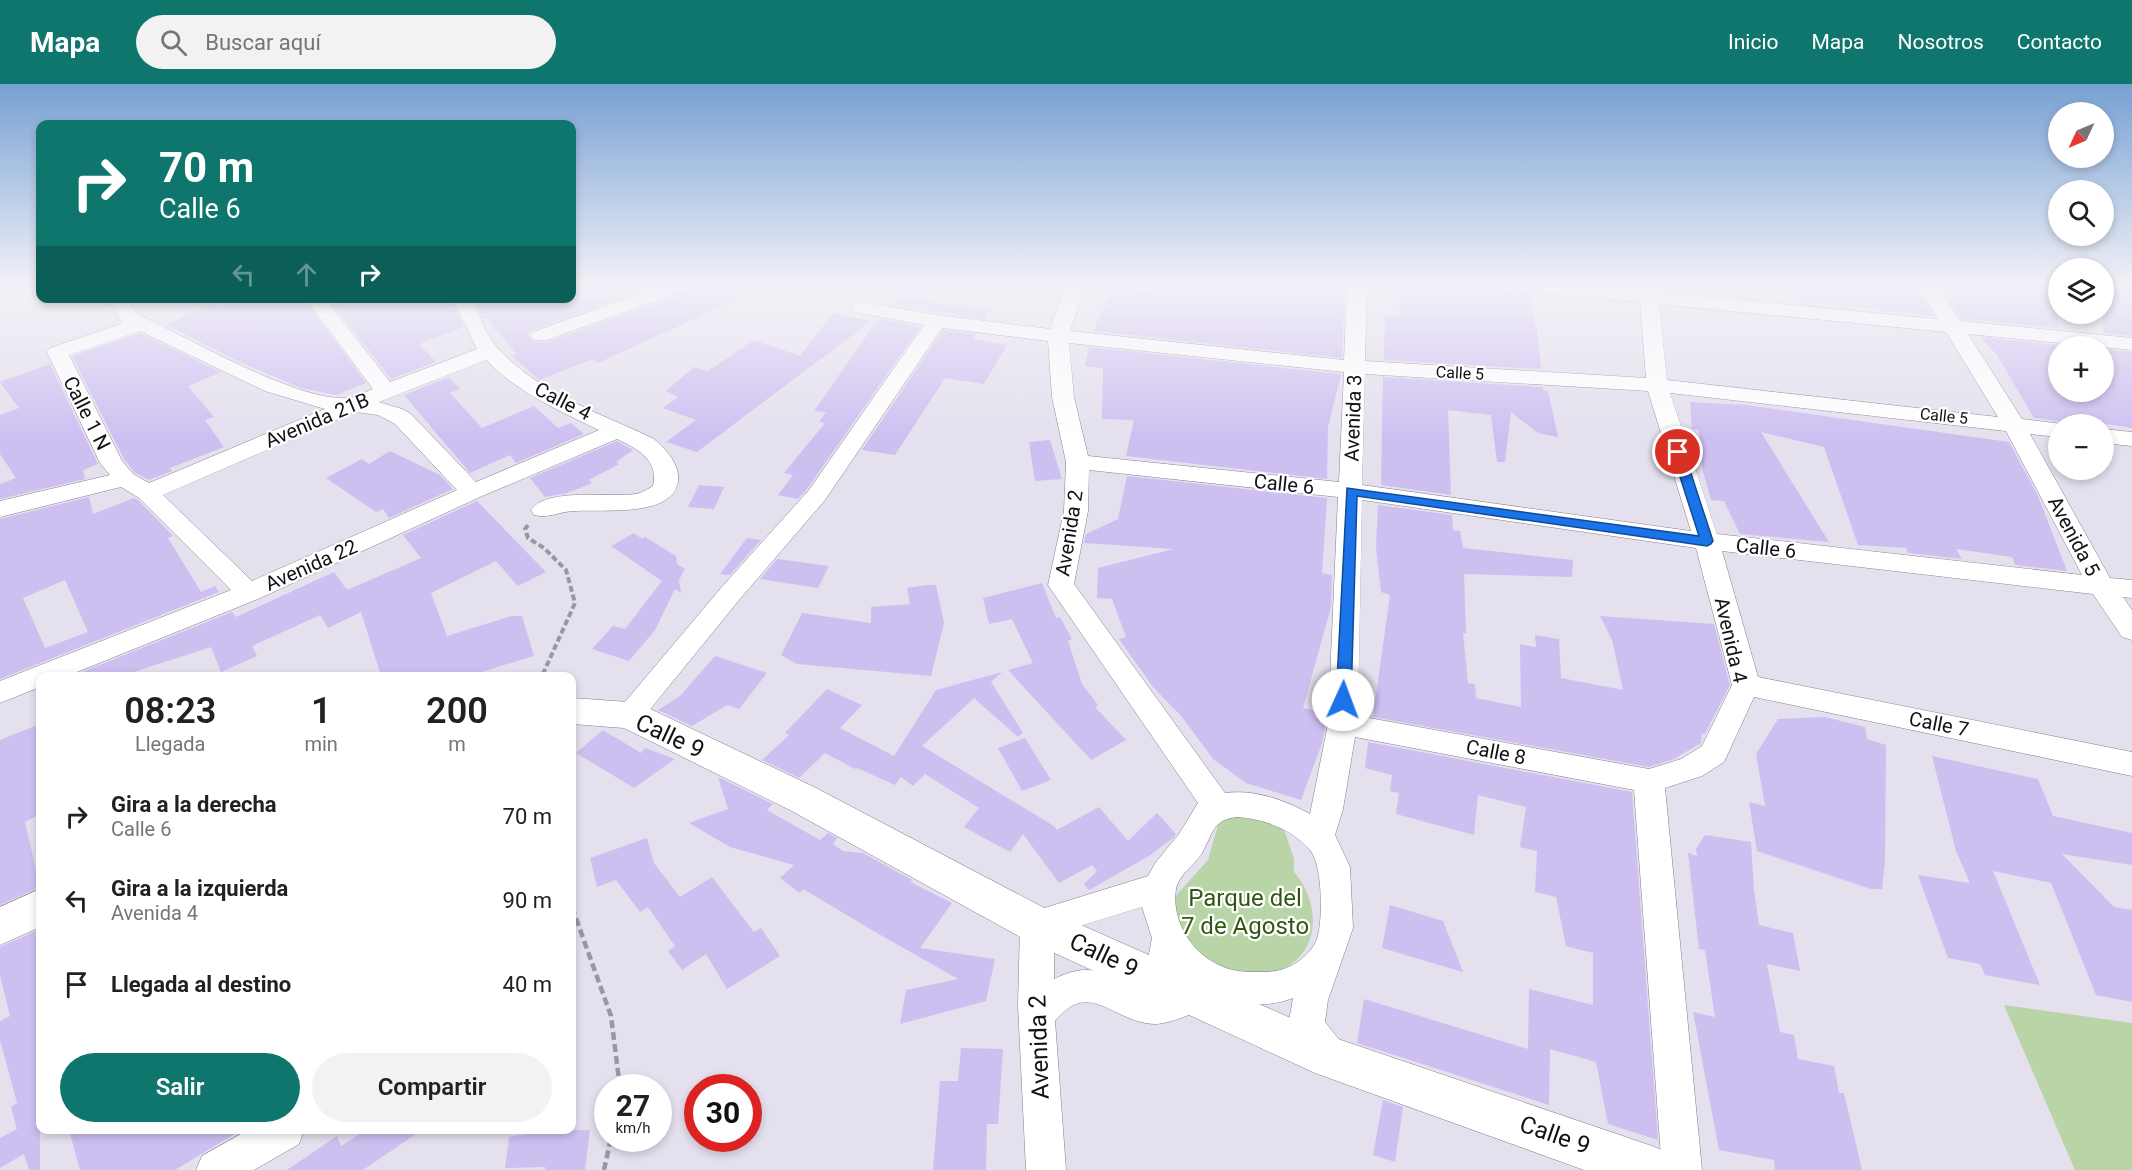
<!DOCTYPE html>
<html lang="es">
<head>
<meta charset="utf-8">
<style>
  :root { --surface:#fff; --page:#f2f2f2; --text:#202124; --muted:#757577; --accent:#0f766e }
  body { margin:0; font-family:Roboto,sans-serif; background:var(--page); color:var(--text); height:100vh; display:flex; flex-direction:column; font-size:22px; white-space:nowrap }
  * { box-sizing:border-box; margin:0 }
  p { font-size:20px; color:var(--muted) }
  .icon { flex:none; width:33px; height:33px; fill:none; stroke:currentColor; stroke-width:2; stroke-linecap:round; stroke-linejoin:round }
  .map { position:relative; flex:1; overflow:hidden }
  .side { position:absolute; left:36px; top:588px; width:540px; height:462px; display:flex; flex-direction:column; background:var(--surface); border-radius:12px; box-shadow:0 3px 9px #0003 }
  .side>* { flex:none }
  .top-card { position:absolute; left:36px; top:36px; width:540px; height:183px; border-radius:12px; box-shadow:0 3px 9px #0003; background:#0f766e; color:#fff; overflow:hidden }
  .needle { width:39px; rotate:226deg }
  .buttons { position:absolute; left:2048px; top:18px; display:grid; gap:12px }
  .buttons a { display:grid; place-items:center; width:66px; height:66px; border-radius:50%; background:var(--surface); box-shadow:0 3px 9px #0003; font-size:30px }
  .speed { position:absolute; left:594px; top:990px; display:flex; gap:12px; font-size:30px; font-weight:700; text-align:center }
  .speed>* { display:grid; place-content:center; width:78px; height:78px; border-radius:50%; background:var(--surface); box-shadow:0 3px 9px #0003; line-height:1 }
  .speed small { font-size:15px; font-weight:400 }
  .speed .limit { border:9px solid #d22; background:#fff; color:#111 }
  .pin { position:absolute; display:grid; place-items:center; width:51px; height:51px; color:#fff; margin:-26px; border:3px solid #fff; border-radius:50%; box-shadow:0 2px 6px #0007 }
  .me { position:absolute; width:66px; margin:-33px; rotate:2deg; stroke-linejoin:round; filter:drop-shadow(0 0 4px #0008) }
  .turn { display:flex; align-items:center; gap:21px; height:126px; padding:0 24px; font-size:27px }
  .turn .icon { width:78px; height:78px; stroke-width:2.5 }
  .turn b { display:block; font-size:42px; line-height:51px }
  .lanes { display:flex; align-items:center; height:57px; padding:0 24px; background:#0003; justify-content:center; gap:30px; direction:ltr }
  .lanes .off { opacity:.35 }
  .eta { display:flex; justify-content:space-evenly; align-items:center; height:102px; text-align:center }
  .eta b { font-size:36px; font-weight:600; line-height:42px }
  .primary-button { display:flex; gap:12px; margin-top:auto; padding:12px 24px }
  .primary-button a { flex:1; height:69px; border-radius:36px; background:var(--accent); color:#fff; font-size:24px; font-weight:600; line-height:69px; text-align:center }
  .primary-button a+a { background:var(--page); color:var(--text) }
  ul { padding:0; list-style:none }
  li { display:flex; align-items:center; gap:18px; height:84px; padding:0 24px }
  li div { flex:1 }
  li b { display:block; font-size:22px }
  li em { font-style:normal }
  header { display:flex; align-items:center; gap:36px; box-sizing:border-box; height:84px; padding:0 30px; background:var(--accent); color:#fff }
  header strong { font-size:28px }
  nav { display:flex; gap:33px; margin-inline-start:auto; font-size:21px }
  .search { width:420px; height:54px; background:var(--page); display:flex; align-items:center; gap:15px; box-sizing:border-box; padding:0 21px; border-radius:33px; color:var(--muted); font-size:22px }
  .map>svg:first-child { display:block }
</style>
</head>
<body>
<header>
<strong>Mapa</strong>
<div class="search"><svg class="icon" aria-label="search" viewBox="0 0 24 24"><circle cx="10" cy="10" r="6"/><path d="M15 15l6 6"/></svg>Buscar aquí</div>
<nav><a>Inicio</a><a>Mapa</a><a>Nosotros</a><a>Contacto</a></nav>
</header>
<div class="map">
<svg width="2132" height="1086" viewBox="0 0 2132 1086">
  <rect width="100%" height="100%" fill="#e4e0ee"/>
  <!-- green -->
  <path fill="#b9d4a6" d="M1226,727L1256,731L1284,745L1294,775V788C1322,820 1321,872 1276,888C1270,889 1263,888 1257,889C1223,889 1198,878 1180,847C1175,839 1174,825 1172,816L1208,776L1218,741Z
    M2004,921L2132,939V1086H2075Z"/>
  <!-- building -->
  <path fill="#cebff1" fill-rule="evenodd" d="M693,201H768L598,279L593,275L539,296L512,272L517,270L486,234L483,235L474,214H619L532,246L528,251L533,258H547L689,207Z
    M1169,201H1345L1342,274L1093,247L1112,204L1168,210Z
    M1399,201L1461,204V201L1530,211L1535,243L1537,244L1541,285L1384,276L1385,231L1399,233Z
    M1796,201H1915L1934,232L1795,216Z
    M1940,201H2058V244L1961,235Z
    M2103,201H2132V252L2103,249Z
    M249,214H303L366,299L336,311L301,304L242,279L166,241L210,220L220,224Z
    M328,214H450L464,243L419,260L436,278L391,295Z
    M903,214L989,226L985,235L895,221L897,218Z
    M833,229L871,237L697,368L666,358L696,336L663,324L678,313L666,307L694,283L708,287L754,256L800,272Z
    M882,235L920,243L807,405L798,415L778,411L793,391L784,389L825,339L819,338L826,328L814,327L876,238Z
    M943,246L976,250L973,255L1007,261L984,300L945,294L895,371L862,366Z
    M140,249L221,288L188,302L214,333L205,336L224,363L170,384L172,387L149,396L134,388L124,375L72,272Z
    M1980,253L2058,261V308H2103V265L2132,268V344L2107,340H2065L2063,338L2034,334L1997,271Z
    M1089,263L1341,290L1328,343L1327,395L1126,372L1134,336L1102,335L1103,284L1085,282Z
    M50,280L98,380L83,386L85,395L0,415V400L16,394L0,370V331L19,324L0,298Z
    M449,293L460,305L450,309L482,344L534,322L558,344L571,339L584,350L516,379L510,371L470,389L404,311Z
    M1383,293L1543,303V306L1548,307L1558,353L1538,349L1511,328L1505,378H1497L1491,331L1448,326L1451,411L1381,401Z
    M1690,318L1746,321L2009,358L2038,412L2067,487L2015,481L2012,473L1956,465L1962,475L1908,469L1906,464L1858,461L1824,363L1761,348L1829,458L1740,450L1724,417L1711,416L1702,384L1699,346L1692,345Z
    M1050,356L1062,395L1035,397L1029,358Z
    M617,357L633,366L616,378L619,380L589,396L592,399L567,409L545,413L530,394Z
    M390,367L440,391L453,405L389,434L383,425L376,428L326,394L362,375L369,380Z
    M1127,392L1327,414L1322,489L1332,491L1331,523L1303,624L1326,629V640L1321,662L1301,716L1246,699L1213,675L1182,633L1153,603L1119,555L1126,553L1112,515L1097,514L1098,484L1174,465L1084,459L1086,450L1118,435Z
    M699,401L724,403L714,425L688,423Z
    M89,413L93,430L134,414L138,416L173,452L168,454L201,508L215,502L219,508L0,595V435ZM65,496L88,548L45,564L23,514Z
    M477,417L546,488L518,502L496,477L431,509L447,552L512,532H522L534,572L468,592H381L361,528L328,544L320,531L252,562L257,572L221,588L211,563L134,588V592H72L232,528L236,533L334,488L347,506L421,474L403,451Z
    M1378,421L1452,431L1453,446L1460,447L1463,464L1573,476L1572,493L1464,490L1466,549H1463L1468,599L1475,600L1476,614L1521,623L1520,560L1536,563L1535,551L1559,555L1561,594L1623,606L1612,556L1600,532L1714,540L1730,601L1705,650L1702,649L1701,659L1674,675L1649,683L1373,633L1390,511L1381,508L1376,464Z
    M634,449L642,455L645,453L676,472L677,480L685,485L679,496L681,509L675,505L655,546L629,577L592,565L613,542L625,545L662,497L611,462Z
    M747,454L761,456L730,491L720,490Z
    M777,475L829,482L818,504L760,495Z
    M1042,499L1056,534L1060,533L1072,555L1068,557L1082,600L1098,621L1095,623L1126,656L1091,676L1008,586L1033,579L1012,535L989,540L983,514Z
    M927,501H936L944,539L931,592L797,580L781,571L802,529L871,539V523L910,520L907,504Z
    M715,572L767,589L739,625L727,621L692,642L658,626L680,612Z
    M1002,588L991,598L1023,649L1018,653L974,614L922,662L1054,742L1057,746L1099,723L1128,757L1157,729L1176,750L1173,754L1149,772L1089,806L1084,800L1097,787L1092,781L1059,799L1023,750L1010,768L964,743L979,724L925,690L913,702L901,693L895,701L857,684L855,685L825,669L799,694L762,676L789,651L785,649L827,605L862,621L840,644L894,672L936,606Z
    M1825,633L1865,643L1867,655L1886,661L1885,778L1882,805H1871L1757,767L1749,718L1765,722L1756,670L1778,635Z
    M40,640V730L25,738L40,803L0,821V656Z
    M603,646L641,669L645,664L675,675L634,704L576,669Z
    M1025,654L1051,696L1022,707L998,664Z
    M1368,658L1632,708L1658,1056L1608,1040L1596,978L1550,965L1549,1021L1357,959L1364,915L1528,965L1529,905L1593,921V869L1566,862L1556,813L1535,808L1537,767L1520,763L1526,723L1478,711L1474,751L1396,730L1399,709L1390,707L1392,691L1365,684Z
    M1932,672L2038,695L2053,732L2132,749V781L2062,770L2114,823L2132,826V918L2096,911L2051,799L1993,787L2040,901L1985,891L1980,880L1948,874L1918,791L1970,799L1956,767Z
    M718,693L773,720L767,726L820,756L828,749L837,754L833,760L843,767L863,769L912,796L910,798L952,819L920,864L995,875L986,917L900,940L906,906L958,895L877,849L803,805L800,809L780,794L794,781L730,763L689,739L728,725Z
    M1705,751L1751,758L1754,806L1759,841L1793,849L1800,887L1767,880L1780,948L1794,951L1798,975L1834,982L1839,1009H1844L1862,1086H1775L1774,1076L1719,1066L1693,928L1715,933L1705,866L1699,865L1688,769L1697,772L1696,765Z
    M647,754L654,779L680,813L712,793L754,848L761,844L780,872L727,905L706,870L682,886L668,867L675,862L648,823L640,828L616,796L597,803L590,774Z
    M1390,821L1443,837L1463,888L1382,864Z
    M40,845V1086H29L24,1070L0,1084V1054L17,1045L11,1023L17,1019L0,956V937L10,932L0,891V863Z
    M961,964L1003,965L998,1040H987L986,1086H933L940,997H958Z
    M1383,1016L1403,1023L1395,1078L1373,1071Z
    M69,1046H241L175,1086H80Z
    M366,1046H422L363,1086H287L337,1052L341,1062Z
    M550,1046H590L585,1086H545V1083L505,1084L509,1053Z"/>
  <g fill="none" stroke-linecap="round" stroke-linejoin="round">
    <!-- street casing -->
    <g stroke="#84808d" stroke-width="1">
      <path id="street" d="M663,201H691L688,205L547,256H533L530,252L533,248Z
        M1065,201H1085L1070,247L1344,276L1347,201H1367L1365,277L1646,294L1640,218L1524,207L1517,205L1514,201H1583L1638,206L1636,201H1656L1657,208L1938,235L1917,201H1937L1960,237L2132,254V266L1968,250L2022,335L2063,340H2058V353L2030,350L2110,494L2132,496V514L2123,513L2132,526V556L2122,553L2093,510L1722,467L1758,593L2132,668V692L1754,613L1724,678L1702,692L1665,704L1702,1086H1662L1634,706L1355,653L1343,725L1335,751L1350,783L1353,844L1328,916L1325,938L1341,958L1346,971L1341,984L1328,989L1315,984L1293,955L1288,943L1293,914C1268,924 1242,921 1217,913L1214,921C1196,927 1174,939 1156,940C1114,940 1090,893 1055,937L1066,1086H1026L1018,921L1020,841L1025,830L1148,792L1156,778L1179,750L1198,719L1048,501L1064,427L1066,378L1052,313L1048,257L942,244L825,416L739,516L639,639L629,642L619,639L614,631L721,504L809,406L924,241L855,228L852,224L855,220L862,218L937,231L1050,245ZM1659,220L1946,248L1998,333L1667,296ZM1069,259L1344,288L1339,398L1088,372L1074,313ZM1365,290L1648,307L1691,447L1362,401ZM1670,309L2006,347L2082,491L1717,450ZM1089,386L1338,413L1328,640L1310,730C1285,716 1254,705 1225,709L1074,500L1088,427ZM1362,416L1696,464L1732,601L1702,662L1681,675L1649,685L1358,632ZM1238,733C1264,735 1292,745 1310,766C1323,781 1323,837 1317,855C1313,865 1305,873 1296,879C1286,886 1274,888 1261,888C1248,888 1233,888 1221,882C1192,870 1171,837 1176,805C1179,790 1195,781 1202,769C1213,750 1212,735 1238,733ZM1142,823L1152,854L1149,870L1150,882L1161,906C1117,910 1107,868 1054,895V850Z
        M108,214H127L137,230C186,252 296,318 348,314C356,314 365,308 373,305L305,214H325L390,298L477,265L452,214H471C479,230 485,250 497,263C536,308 602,330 654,355C666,366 680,379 678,398C672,434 601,425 575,427C561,427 548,435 534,431L531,426C546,403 611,414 636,410C642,409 648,405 653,402C659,376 638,365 617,355L480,413L258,515L67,592H40V603L0,619V597L231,506L139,414L121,403L0,433V417L110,391L100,379L47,268L50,264L123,239ZM140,247L265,307L325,325L149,399L133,390L122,377L69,271ZM486,276C517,308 559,327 599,346L476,398L411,330L402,325L379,318ZM355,328L378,331L395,340L457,406L252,497L163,411Z
        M2103,345L2132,348V362L2103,359Z
        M248,1046H304L299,1060L254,1086H196L202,1072Z"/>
    </g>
    <!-- secondary casing -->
    <g stroke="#84808d" stroke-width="1">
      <path id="secondary" d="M572,614L629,618L642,621L816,704L1052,828L1338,955L1652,1062L1669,1069L1676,1086H1584L1315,989L1022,854L790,726L624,644L572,640Z
        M40,805V843L0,861V823Z"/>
    </g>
    <!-- path-far1 -->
    <path stroke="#9997a1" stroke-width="4" stroke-dasharray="6 3" stroke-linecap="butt" d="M528,441L525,445L528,454L544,464L566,486L575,519L542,592"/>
    <!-- path -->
    <path stroke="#9997a1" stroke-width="4.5" stroke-dasharray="8 4" stroke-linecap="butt" d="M572,823L611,932L620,1004
      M604,1086L611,1054"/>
    <!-- street -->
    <use href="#street" fill="#fff" fill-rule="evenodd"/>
    <!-- secondary -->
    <use href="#secondary" fill="#fff" fill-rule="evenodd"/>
  </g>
  <!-- sky -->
  <linearGradient id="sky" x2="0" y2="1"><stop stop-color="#76a1d2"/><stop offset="0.57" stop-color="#f3f1f7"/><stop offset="1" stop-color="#f3f1f7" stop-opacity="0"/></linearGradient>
  <rect width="2132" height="353" fill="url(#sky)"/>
  <!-- route -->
  <path fill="#1a73e8" stroke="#114b97" stroke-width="1.5" d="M1678,364L1684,368L1713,457L1711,460L1707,462L1357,412L1351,616L1349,620H1338L1336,616L1347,404L1699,452L1672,368Z"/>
  <g text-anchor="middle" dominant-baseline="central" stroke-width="4.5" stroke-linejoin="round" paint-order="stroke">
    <!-- far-street labels -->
    <g font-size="16" fill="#121115" stroke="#fff">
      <text transform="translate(1460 289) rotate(3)">Calle 5</text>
      <text transform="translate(1944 332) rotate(6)">Calle 5</text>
    </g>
    <!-- street labels -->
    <g font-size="20" fill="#121115" stroke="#fff">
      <text transform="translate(563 317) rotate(27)">Calle 4</text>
      <text transform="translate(87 329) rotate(63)">Calle 1 N</text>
      <text transform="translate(1353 334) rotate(-88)">Avenida 3</text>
      <text transform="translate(317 336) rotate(-23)">Avenida 21B</text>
      <text transform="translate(1284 400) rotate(6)">Calle 6</text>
      <text transform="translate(1069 449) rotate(-81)">Avenida 2</text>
      <text transform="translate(2074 452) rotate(62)">Avenida 5</text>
      <text transform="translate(1766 464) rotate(6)">Calle 6</text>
      <text transform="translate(311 481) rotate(-24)">Avenida 22</text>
      <text transform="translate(1731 556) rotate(77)">Avenida 4</text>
      <text transform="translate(1939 640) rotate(11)">Calle 7</text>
      <text transform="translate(1496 668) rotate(11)">Calle 8</text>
    </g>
    <!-- near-street labels -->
    <g font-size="24" fill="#121115" stroke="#fff">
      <text transform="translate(670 652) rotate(25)">Calle 9</text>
      <text transform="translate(1104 871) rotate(25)">Calle 9</text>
      <text transform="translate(1039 963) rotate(-92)">Avenida 2</text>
      <text transform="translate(1555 1051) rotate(19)">Calle 9</text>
    </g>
    <!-- near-park labels -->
    <g font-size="24" fill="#345614" stroke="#fff">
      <text x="1245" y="814">Parque del<tspan x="1245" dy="28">7 de Agosto</tspan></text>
    </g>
  </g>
</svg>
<div class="buttons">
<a><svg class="needle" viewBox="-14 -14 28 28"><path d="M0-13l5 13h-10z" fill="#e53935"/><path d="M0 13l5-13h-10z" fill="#757577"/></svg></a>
<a><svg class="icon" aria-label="search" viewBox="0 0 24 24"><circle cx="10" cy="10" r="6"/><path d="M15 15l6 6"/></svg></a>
<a><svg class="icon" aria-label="layers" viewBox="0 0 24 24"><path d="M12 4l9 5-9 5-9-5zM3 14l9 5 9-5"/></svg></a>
<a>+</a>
<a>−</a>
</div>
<div class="speed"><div>27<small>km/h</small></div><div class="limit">30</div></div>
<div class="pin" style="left:1678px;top:368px;background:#d93025"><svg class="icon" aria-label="arrive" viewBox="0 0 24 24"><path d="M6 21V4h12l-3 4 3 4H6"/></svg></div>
<svg class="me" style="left:1343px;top:616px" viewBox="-20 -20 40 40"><circle r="19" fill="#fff"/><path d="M0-13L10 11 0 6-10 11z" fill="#1a73e8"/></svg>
<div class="top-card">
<div class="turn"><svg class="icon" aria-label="right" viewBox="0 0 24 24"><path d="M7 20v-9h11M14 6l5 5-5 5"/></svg><div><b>70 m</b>Calle 6</div></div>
<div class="lanes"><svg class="icon off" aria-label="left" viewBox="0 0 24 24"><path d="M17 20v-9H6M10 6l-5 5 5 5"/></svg><svg class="icon off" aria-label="ahead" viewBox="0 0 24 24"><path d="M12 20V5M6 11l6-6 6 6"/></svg><svg class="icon" aria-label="right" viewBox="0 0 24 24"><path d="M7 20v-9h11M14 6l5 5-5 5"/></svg></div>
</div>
<section class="side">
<div class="eta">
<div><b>08:23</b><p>Llegada</p></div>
<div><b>1</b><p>min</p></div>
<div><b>200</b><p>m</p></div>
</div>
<ul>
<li><svg class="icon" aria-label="right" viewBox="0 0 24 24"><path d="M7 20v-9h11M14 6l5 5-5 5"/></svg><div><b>Gira a la derecha</b><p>Calle 6</p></div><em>70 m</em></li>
<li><svg class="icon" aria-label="left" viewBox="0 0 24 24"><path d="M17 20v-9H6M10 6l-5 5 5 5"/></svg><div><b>Gira a la izquierda</b><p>Avenida 4</p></div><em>90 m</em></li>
<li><svg class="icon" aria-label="arrive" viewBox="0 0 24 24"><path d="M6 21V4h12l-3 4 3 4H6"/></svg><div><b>Llegada al destino</b></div><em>40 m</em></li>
</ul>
<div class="primary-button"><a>Salir</a><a>Compartir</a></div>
</section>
</div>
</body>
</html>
